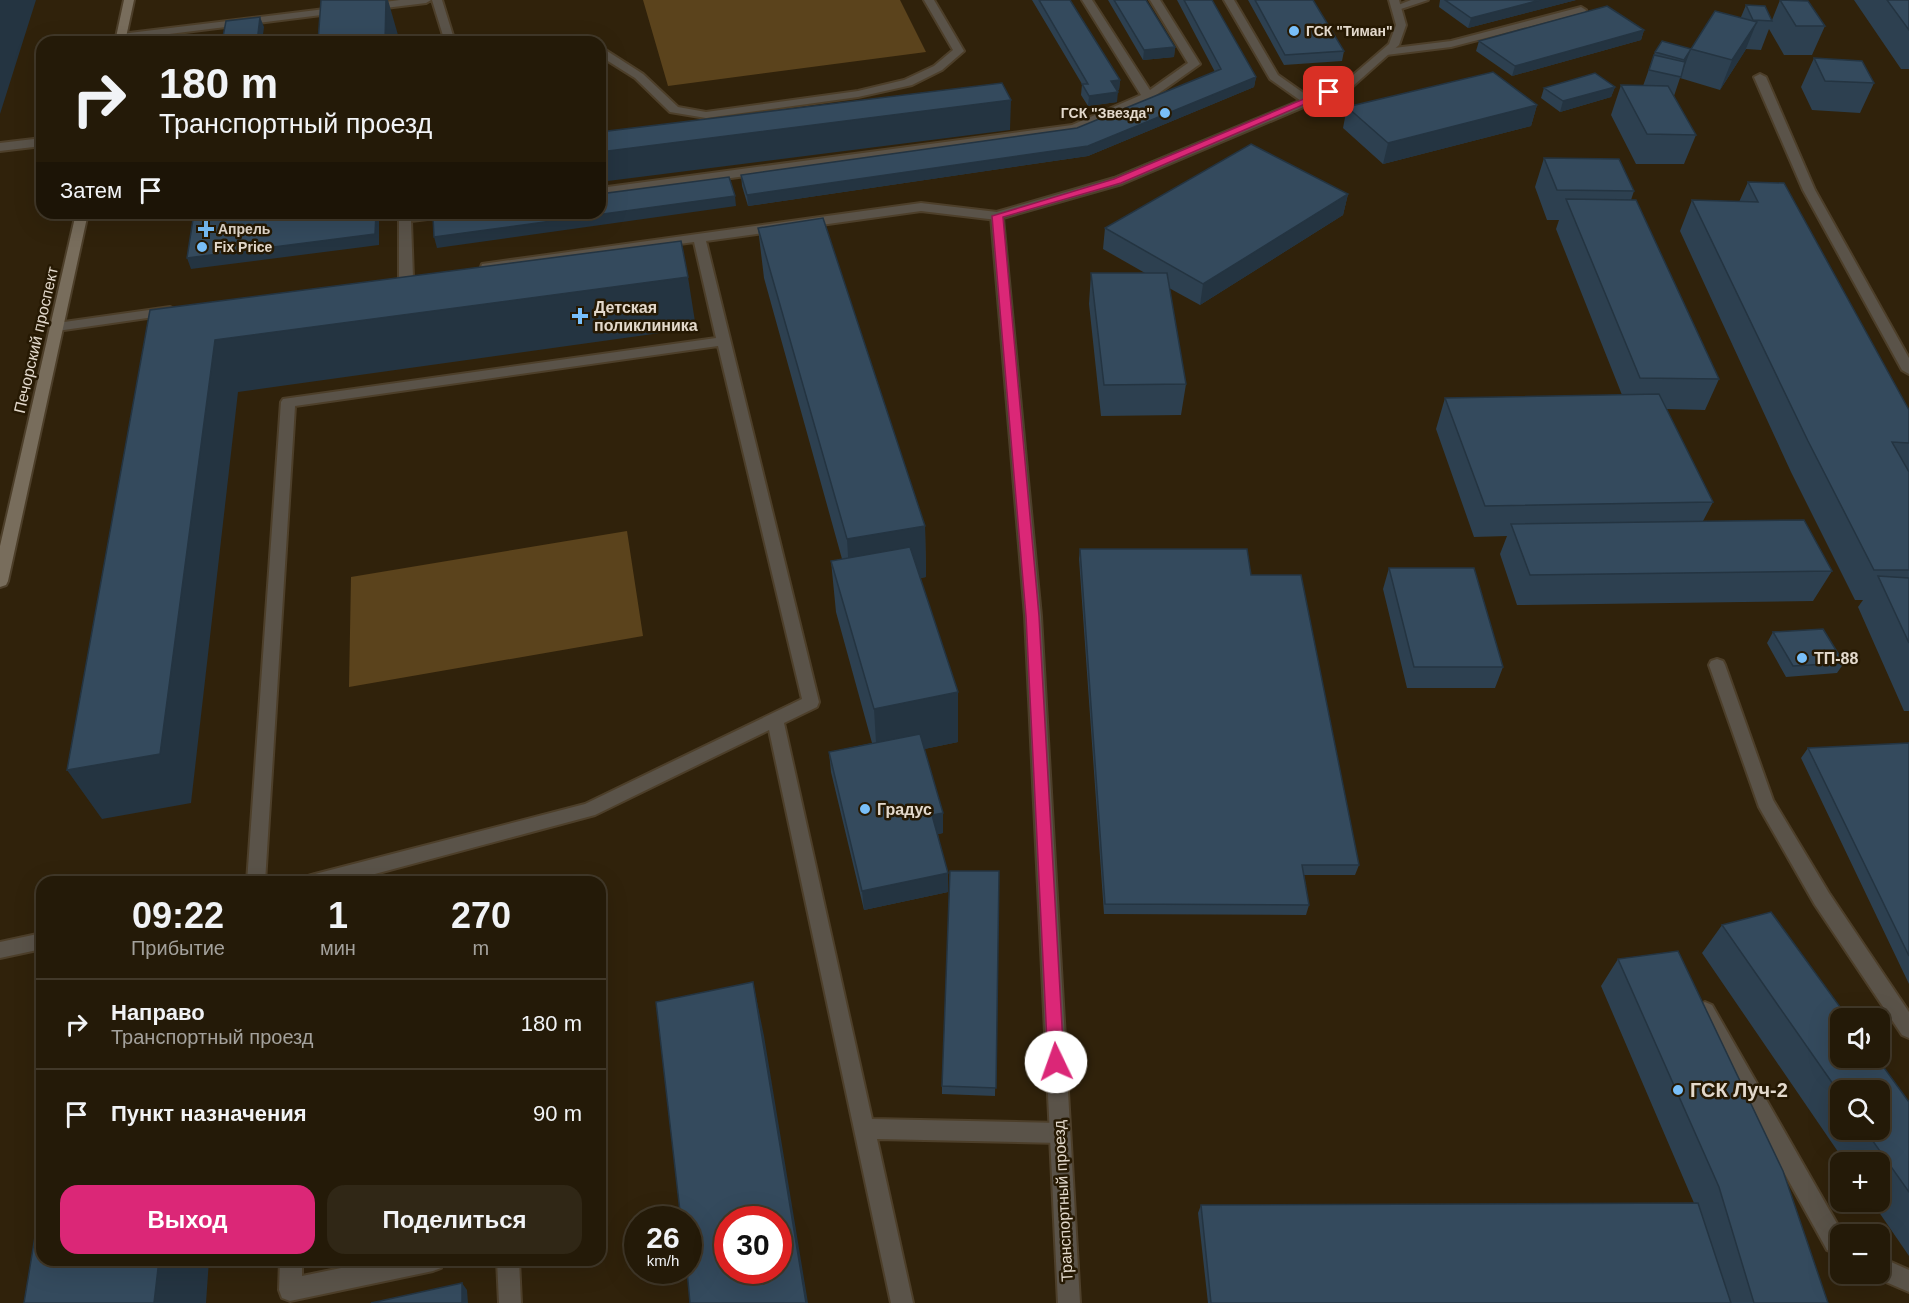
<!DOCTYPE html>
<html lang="ru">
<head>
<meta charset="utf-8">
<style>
  :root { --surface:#241a08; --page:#302716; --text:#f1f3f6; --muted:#a3a19c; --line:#413829; --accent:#db2777 }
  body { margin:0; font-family:Arial,sans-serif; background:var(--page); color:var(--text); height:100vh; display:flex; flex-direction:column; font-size:22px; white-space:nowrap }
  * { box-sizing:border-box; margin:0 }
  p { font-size:20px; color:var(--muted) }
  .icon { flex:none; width:33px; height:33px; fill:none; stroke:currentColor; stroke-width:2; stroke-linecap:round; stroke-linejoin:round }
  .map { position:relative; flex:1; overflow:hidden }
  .side { position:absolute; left:36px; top:876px; width:570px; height:390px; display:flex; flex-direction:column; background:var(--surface); border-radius:18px; box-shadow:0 6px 24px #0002,0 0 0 2px var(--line) }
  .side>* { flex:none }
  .hud { position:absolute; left:36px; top:36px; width:570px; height:183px; border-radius:18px; box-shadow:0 6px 24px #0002,0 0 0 2px var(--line); background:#241a08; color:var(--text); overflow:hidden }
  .fabs { position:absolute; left:1830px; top:1008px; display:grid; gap:12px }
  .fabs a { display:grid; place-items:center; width:60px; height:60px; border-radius:12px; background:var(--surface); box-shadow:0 6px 24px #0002,0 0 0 2px var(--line); font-size:30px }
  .speed { position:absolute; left:624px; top:1206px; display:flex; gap:12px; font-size:30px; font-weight:700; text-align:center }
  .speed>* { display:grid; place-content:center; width:78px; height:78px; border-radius:50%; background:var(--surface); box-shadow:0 6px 24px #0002,0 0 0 2px var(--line); line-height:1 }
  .speed small { font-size:15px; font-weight:400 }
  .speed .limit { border:9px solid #d22; background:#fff; color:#111 }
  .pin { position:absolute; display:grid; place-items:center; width:51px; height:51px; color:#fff; margin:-26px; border-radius:12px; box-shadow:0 3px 9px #0006 }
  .me { position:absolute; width:66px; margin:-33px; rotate:357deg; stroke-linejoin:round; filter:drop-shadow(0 0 4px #0008) }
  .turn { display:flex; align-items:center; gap:21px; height:126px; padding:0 24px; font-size:27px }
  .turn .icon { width:78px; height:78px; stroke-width:2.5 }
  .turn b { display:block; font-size:42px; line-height:51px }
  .then { display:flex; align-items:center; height:57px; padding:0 24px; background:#0003; gap:12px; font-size:22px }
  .eta { display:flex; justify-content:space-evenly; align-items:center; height:102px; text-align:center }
  .eta b { font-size:36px; font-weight:800; line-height:42px }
  .cta { display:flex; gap:12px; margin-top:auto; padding:12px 24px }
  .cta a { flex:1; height:69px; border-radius:18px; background:var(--accent); color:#fff; font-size:24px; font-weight:800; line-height:69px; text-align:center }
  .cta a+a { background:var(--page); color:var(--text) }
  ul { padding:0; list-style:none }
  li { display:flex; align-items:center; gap:18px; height:90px; padding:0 24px; border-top:2px solid var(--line) }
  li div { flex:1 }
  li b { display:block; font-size:22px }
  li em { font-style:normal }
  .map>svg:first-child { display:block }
</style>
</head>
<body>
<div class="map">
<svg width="1909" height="1303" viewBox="0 0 1909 1303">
  <rect width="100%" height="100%" fill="#30220b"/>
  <!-- green -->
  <path fill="#5b431c" d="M643,0H900L926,52L668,86Z
    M627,531L643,636L349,687L351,577Z"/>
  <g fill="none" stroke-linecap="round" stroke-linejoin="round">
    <!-- service casing -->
    <g stroke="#4d3f2a" stroke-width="4">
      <path id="service" d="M400,0H431L426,3L369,10L364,7L369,4Z
        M432,0H442L455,42H445Z
        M924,0H934L964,51L942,70L912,85L858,97L706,118L670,112L635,78L600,56V48L604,49L643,74L678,107L706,112L858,91L904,80L934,66L953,50Z
        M1082,0H1092L1150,90L1188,63L1150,0H1160L1200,64L1152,98L1075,131L600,196V188L1072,125L1141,95Z
        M1224,0H1234L1278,75L1312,99V103H1304L1270,79Z
        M1411,0H1428L1398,10L1393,7Z
        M341,7L345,8V12L121,40L116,37L121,34Z
        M1581,7L1586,10L1585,12L1451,47L1386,55L1381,52L1386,49L1451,41Z
        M42,138V146L0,151V143Z
        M921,203L997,212L1003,216L997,220L921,211L706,241L819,702L817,707L784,723L872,1119L1060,1123L1067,1126L1070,1133L1067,1140L1060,1143L877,1139L913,1303H891L769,730L595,815L345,882H306L308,876L315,874L585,804L802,699L718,346L295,406L265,882H247L281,402L283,399L716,338L694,242L487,271L481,267L482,264Z
        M415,213H450L444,217L411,221L413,278L406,282L399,278V218L401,215Z
        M170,307L177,311L175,314L57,331L50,327L57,323Z
        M1717,659L1723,661L1725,665L1773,800L1829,893L1909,1012V1038L1902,1035L1815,905L1759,807L1709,665L1711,661Z
        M42,933V949L0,958V942Z
        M1705,1002L1712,1005L1843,1234H1840V1256L1827,1250L1698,1017L1695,1011L1698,1005Z
        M1880,1257L1909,1270V1292L1872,1276L1871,1274H1880Z
        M280,1260H302V1276L380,1260H444L441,1268L433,1271L290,1301L282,1298L279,1290Z
        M497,1260H519L521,1303H499Z"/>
    </g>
    <!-- minor casing -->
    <g stroke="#4d3f2a" stroke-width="4">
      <path id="minor" d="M1389,0H1399L1406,25L1399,45L1353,86L1122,184L1003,218L1041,616L1080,1303H1058L1025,616L991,216L993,213L1114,178L1345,82L1389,44L1396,25Z
        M1760,74L1766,77L1815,190L1909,358V374L1902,370L1803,190L1754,77Z"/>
    </g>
    <!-- secondary casing -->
    <g stroke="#4d3f2a" stroke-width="4">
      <path id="secondary" d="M124,0H134L125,42H115Z
        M76,213H88L8,581L6,585L0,587V546Z"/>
    </g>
    <!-- service -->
    <use href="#service" fill="#5a5349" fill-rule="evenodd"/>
    <!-- minor -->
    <use href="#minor" fill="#5a5349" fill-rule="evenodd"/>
    <!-- secondary -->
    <use href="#secondary" fill="#786d5c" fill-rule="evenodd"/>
  </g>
  <!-- wall -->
  <path fill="#2d4050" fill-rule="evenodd" d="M1032,0H1070L1120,80L1119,90L1117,91V102L1088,106L1081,95L1082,84Z
    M1108,0H1146L1175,47L1174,57L1143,60Z
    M1177,0H1212L1256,77L1254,87L1088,156L748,206L742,186L741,175L1077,128L1215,72Z
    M1248,0H1313L1344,51L1342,61L1284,65Z
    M1440,0H1576L1468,28L1439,7Z
    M1780,0L1825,26L1812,55H1784L1769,29L1761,50L1746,49L1720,90L1680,78L1674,96L1696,135L1684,164H1636L1611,115L1621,85L1643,86L1655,52L1691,49L1741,17L1746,5L1772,20Z
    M1854,0H1909V69H1901Z
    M1644,30L1641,40L1512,76L1476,51L1479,41Z
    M1814,58L1874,83L1860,113L1812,110L1801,87Z
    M1615,87L1611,97L1560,112L1541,98L1544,88Z
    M1537,105L1531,126L1383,164L1343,128L1347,107Z
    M1544,158L1634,191L1631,200L1719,379L1705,410L1666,409L1713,502L1703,521L1832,571L1813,601L1517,605L1500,554L1507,536L1474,537L1436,429L1445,398L1622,395L1556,229L1559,220H1547L1535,187Z
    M1748,182L1909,410V711H1904L1858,607L1863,600H1855L1791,472L1680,231L1692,200L1739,202Z
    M1348,194L1343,215L1200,305L1169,288L1186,384L1181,415L1101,416L1089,304L1091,273H1145L1103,249L1105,228Z
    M758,228L925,526L926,577L920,578L958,692V742L924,749L943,833L938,834L948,892L864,910L831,772L829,752L872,743L836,612L831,561L842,559L764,278Z
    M1080,549L1251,575L1359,865L1355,875H1304L1309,905L1306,915L1104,914L1079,559Z
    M1389,568L1503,667L1495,688H1407L1383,589Z
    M1773,632L1844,663L1837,673L1786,677L1767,643Z
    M1909,743V984L1801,758L1808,748Z
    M999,871L995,1096L942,1094V1086Z
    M1722,925L1909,1102V1256L1872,1202H1880V1162H1845L1702,953ZM1840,1090L1880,1130H1840Z
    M1618,959L1828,1303H1208L1198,1213L1201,1205L1694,1203L1601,986Z"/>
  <!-- shaded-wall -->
  <path fill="#243441" d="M0,0H36L0,114Z
    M386,0H388L400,42H385Z
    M1540,0H1576L1468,28L1471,18Z
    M260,17L264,27L262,42H257Z
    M1757,22L1745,51L1720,90L1732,60Z
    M1644,30L1641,40L1512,76L1515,66Z
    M1175,47L1174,57L1143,60L1144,50Z
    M1691,49L1680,78L1681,77L1678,76L1684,60Z
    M1256,77L1254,87L1088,156L748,206L747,195L1088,146Z
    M1120,80L1119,90L1110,91L1111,81Z
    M1615,87L1611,97L1560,112L1563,101Z
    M1118,92L1117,102L1088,106L1089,96Z
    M1011,100L1010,130L600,182V152Z
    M1537,105L1531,126L1383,164L1388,143Z
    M1348,194L1343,215L1200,305L1203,284Z
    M735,196L736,206L437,248L434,237Z
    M376,213H379V245L191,269L187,258Z
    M688,277L696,328L238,392L191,803L102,819L67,770L215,340Z
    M925,526L926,577L850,591L847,539Z
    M958,692V742L877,759L874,709Z
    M943,813V833L933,835L932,815Z
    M948,873V892L864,910L862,891Z
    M753,982L764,1036L808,1303H806Z
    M159,1260H209L206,1303H154Z
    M462,1283L467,1290L468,1303H462Z"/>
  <!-- building -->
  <path fill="#344a5d" stroke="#243441" stroke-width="1.5" fill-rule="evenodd" d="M321,0H386L385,42H318Z
    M1039,0H1070L1120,80L1111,81L1118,92L1089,96L1082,84H1088Z
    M1114,0H1146L1175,47L1144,50Z
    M1184,0H1212L1256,77L1088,146L747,195L741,175L1077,128L1221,69Z
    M1255,0H1313L1344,51L1285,55Z
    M1445,0H1540L1471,18Z
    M1780,0L1808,1L1825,26H1796Z
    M1887,0H1909V30Z
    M1746,5L1765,6L1772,21L1753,20Z
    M1607,6L1644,30L1515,66L1479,41Z
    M1715,11L1757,22L1732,60L1691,49Z
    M260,17L257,42H222L226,21Z
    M1662,41L1691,49L1684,60L1655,52Z
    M1654,55L1685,62L1681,77L1649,70Z
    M1814,58L1862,61L1874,83L1825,81Z
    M1493,72L1537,105L1388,143L1347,107Z
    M1595,73L1615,87L1563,101L1544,88Z
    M1002,83L1011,100L600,152V132Z
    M1621,85L1668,86L1696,135L1647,134Z
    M1251,144L1348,194L1203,284L1105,228Z
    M1544,158L1619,159L1634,191L1557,190Z
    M729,177L735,196L434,237L433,217L463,213H600V194Z
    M1748,182L1784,183L1909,410V443L1892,442L1909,472V570H1874L1808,441L1692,200L1758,202Z
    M1566,199L1636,200L1719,379L1640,378Z
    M194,213H376L375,234L187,258Z
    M823,218L925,526L847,539L758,228Z
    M681,241L688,277L215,340L160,754L67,770L150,310Z
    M1091,273H1167L1186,384L1104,385Z
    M1659,394L1713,502L1485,506L1445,398Z
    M1804,520L1832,571L1530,575L1511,524Z
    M910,547L958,692L874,709L831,561Z
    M1080,549H1247L1251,575H1301L1359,865H1302L1309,905L1105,904Z
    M1389,568H1474L1503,667H1414Z
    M1878,576L1909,578V643Z
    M1823,629L1844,663L1793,666L1773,632Z
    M920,734L943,813L932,815L948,873L862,891L829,752Z
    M1909,743V956L1808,748Z
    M950,871H999L996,1088L942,1086Z
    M1771,912L1848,1018H1840V1058H1877L1909,1102V1192L1865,1130H1880V1090H1840V1094L1722,925Z
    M1678,951L1783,1171L1828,1303H1754L1719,1187L1618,959Z
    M753,982L806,1303H690L687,1270H688V1220H681L656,1002ZM728,1220H778V1270H728Z
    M42,1194V1260H159L154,1303H24Z
    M1698,1203L1731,1303H1211L1201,1205Z
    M462,1283V1303H371Z"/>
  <!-- route -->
  <path fill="#db2777" stroke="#8e194d" stroke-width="1.5" d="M1325,90L1333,92L1121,183L1003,217L1039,616L1064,1062L1062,1068L1056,1070L1050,1068L1048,1062L1026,616L992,216L1114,179Z"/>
  <!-- markers -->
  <g fill="#79bff8" stroke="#261903" stroke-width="2">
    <circle cx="1294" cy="31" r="6"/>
    <circle cx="1165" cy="113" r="6"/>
    <path d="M203 220h6v6h6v6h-6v6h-6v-6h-6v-6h6z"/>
    <circle cx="202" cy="247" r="6"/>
    <path d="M577 307h6v6h6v6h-6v6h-6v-6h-6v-6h6z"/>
    <circle cx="1802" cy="658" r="6"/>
    <circle cx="865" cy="809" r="6"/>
    <circle cx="1678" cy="1090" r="6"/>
  </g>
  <g text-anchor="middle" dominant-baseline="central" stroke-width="5" stroke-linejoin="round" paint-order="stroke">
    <!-- far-poi labels -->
    <g font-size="14" font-weight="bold" fill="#e3d9cc" stroke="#261903" text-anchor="start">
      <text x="1306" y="31">ГСК "Тиман"</text>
      <text x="1153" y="113" text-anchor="end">ГСК "Звезда"</text>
      <text x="218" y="229">Апрель</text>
      <text x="214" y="247">Fix Price</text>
    </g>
    <!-- poi labels -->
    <g font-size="16" font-weight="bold" fill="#e3d9cc" stroke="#261903" text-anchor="start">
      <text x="594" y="307">Детская<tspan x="594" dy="18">поликлиника</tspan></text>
      <text x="1814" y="658">ТП-88</text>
      <text x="877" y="809">Градус</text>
    </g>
    <!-- street labels -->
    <g font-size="16" fill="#e3d9cc" stroke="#261903">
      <text transform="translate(36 340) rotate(-77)">Печорский проспект</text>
      <text transform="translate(1063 1201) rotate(-93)">Транспортный проезд</text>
    </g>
    <!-- near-poi labels -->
    <g font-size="20" font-weight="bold" fill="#e3d9cc" stroke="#261903" text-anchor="start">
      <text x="1690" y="1090">ГСК Луч-2</text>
    </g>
  </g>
</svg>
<div class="fabs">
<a><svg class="icon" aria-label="sound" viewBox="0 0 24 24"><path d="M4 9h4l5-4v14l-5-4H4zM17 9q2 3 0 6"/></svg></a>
<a><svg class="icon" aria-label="search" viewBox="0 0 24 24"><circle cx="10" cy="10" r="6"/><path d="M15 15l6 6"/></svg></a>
<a>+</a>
<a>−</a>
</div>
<div class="speed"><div>26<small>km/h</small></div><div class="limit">30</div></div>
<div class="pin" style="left:1329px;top:92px;background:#d93025"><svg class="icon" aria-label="arrive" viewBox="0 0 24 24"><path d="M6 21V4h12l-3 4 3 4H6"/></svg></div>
<svg class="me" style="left:1056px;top:1062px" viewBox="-20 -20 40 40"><circle r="19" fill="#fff"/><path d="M0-13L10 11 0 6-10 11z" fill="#db2777"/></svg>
<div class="hud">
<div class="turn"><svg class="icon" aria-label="right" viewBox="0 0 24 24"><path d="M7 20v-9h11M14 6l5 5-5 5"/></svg><div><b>180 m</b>Транспортный проезд</div></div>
<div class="then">Затем<svg class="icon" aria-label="arrive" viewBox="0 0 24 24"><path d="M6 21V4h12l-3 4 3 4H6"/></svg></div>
</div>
<section class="side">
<div class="eta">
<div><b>09:22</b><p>Прибытие</p></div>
<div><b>1</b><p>мин</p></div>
<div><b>270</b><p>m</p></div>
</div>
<ul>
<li><svg class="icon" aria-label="right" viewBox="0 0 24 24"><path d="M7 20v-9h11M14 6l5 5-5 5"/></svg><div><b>Направо</b><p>Транспортный проезд</p></div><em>180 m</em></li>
<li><svg class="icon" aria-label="arrive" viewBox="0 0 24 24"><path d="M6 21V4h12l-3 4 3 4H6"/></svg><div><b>Пункт назначения</b></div><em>90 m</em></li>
</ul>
<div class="cta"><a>Выход</a><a>Поделиться</a></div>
</section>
</div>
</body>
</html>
